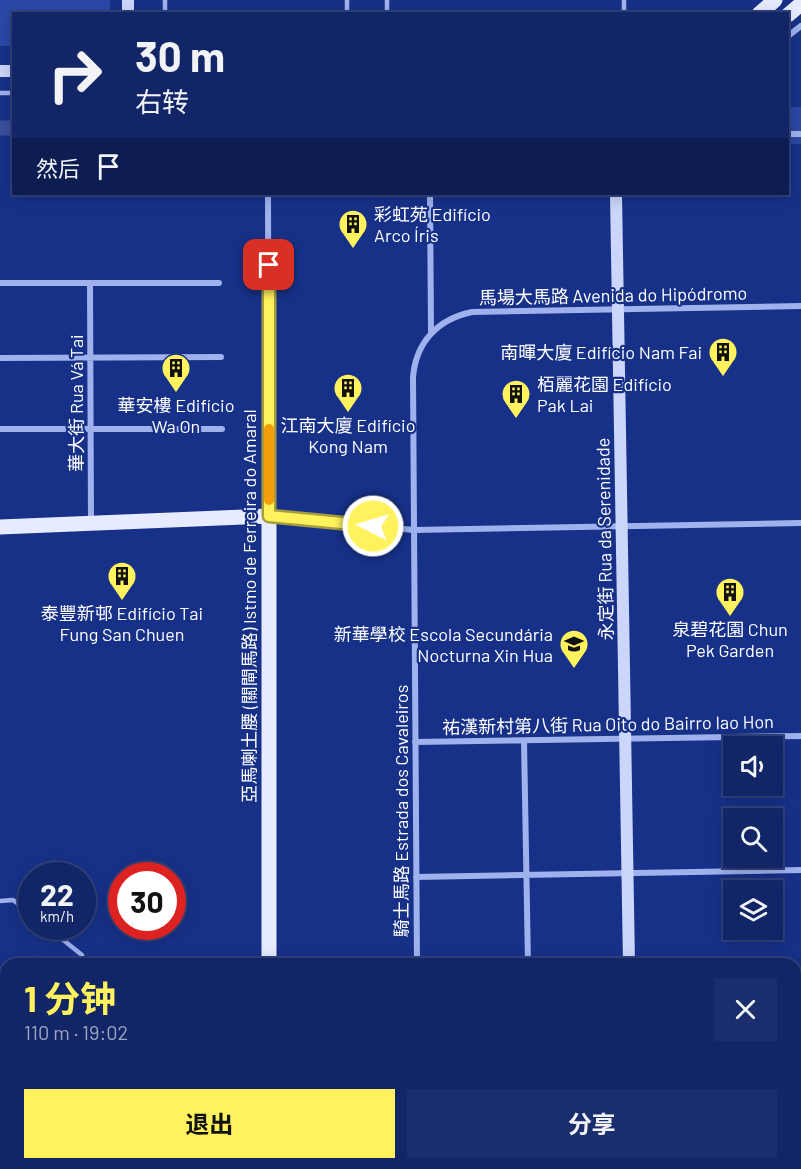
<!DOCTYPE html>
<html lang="zh">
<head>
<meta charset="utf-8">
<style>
  :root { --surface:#112567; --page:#1a2d6d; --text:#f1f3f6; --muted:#9ca5c0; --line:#30427b; --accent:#fff25c }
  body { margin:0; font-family:Barlow,"Noto Sans SC",sans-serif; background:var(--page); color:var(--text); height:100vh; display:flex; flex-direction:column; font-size:22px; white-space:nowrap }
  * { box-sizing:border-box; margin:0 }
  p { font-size:20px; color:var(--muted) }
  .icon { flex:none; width:33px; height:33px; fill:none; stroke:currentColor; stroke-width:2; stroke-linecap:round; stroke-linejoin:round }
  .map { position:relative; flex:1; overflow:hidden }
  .side { position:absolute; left:0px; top:958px; width:801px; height:212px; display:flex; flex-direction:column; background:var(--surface); border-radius:18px 18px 0 0; box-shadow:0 3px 15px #0003,0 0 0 2px var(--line) }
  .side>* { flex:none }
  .banner { position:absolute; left:12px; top:12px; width:777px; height:183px; border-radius:0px; box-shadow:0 3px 15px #0003,0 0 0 2px var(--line); background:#112567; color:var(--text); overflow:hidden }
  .fabs { position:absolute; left:723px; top:736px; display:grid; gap:12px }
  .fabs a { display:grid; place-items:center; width:60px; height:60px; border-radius:0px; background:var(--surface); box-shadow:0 3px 15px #0003,0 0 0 2px var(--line); font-size:30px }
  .speed { position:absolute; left:18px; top:862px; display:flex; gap:12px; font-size:30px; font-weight:700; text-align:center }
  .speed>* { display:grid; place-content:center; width:78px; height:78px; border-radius:50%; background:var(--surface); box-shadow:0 3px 15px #0003,0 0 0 2px var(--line); line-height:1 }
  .speed small { font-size:15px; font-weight:400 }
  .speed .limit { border:9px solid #d22; background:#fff; color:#111 }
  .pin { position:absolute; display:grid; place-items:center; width:51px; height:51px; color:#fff; margin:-26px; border-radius:12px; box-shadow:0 3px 9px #0006 }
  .me { position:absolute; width:66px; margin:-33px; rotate:275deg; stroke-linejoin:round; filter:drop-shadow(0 0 4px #0008) }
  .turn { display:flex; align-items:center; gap:21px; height:126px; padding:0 24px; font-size:27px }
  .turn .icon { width:78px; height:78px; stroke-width:2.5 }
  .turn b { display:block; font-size:42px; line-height:51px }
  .then { display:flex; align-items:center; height:57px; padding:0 24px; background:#0003; gap:12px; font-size:22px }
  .round { display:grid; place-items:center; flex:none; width:63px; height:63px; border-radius:0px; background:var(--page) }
  .headline { display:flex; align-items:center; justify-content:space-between; height:102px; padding:0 24px }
  h1 { font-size:36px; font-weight:700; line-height:45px; color:var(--accent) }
  .cta { display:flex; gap:12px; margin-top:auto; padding:12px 24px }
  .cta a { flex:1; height:69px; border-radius:0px; background:var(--accent); color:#111; font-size:24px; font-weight:700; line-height:69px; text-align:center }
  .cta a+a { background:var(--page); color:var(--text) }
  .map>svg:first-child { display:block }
</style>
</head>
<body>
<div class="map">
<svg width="801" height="1169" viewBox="0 0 801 1169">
  <rect width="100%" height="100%" fill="#173189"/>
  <!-- green -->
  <path fill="#2a48a7" d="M0,0H110V13L14,14L13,46H0Z
    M788,107H801V144H788Z
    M46,1164H127L128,1169H46Z"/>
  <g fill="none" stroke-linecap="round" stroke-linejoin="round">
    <!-- primary-tunnel -->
    <path stroke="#3a509b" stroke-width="15" stroke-dasharray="15 8" stroke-linecap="butt" d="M0,128H14"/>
    <!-- lane -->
    <path stroke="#9fb2ee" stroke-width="4.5" d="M165,0V14
      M624,0V14
      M347,14V0
      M387,14V0
      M0,93H14
      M0,901L13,900L32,914
      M47,927L82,955L83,964
      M0,1023L6,1022"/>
    <!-- street -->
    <path stroke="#9fb2ee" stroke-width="6" d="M788,36L801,26
      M788,134H801
      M268,194L269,516L414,530L801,523
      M430,194L431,332
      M0,283H219
      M90,283L91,522
      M0,358L221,357
      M0,429H222
      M524,741L528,964
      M415,742L801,736
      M416,877L801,870
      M417,964L413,377C416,342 438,319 472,312L801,306
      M795,1003H801
      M795,1138H801
      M418,1164V1169"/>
    <!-- secondary -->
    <path stroke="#ccd6fa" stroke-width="12" d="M128,14V0
      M0,71H14
      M616,194L629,964
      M632,1164V1169"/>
    <!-- primary -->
    <path stroke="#e6ebff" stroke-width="15" d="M759,14L775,0
      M788,15L801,4
      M0,527L269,516V964
      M269,1164V1169"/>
  </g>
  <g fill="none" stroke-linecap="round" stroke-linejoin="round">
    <!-- route casing -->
    <g stroke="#a69d3c" stroke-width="15">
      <path id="route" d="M269,265V516L373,526"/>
    </g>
    <!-- route -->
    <use href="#route" stroke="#fff25c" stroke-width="10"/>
    <!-- slow -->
    <path stroke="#f59e0b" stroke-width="10" d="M269,429V500"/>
  </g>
  <!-- icons -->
  <defs>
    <g id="building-pin" transform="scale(1.5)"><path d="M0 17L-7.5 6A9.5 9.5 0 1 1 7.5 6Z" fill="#fff25c" stroke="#173189"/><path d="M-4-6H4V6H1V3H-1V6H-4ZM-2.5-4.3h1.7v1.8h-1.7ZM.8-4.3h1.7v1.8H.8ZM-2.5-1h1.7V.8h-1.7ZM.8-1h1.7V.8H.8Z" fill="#111"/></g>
    <g id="school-pin" transform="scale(1.5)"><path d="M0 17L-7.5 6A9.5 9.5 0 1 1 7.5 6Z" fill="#fff25c" stroke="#173189"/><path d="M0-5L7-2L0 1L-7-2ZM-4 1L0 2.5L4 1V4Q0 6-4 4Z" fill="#111"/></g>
  </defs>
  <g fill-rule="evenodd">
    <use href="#building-pin" x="353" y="224"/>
    <use href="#building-pin" x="723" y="352"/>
    <use href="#building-pin" x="176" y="368"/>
    <use href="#building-pin" x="348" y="388"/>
    <use href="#building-pin" x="516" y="394"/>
    <use href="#building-pin" x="122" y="576"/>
    <use href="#building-pin" x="730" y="592"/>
    <use href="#school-pin" x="574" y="644"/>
  </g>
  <g text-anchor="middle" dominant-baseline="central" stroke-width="4.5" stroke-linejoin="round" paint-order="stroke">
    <!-- poi labels -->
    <g font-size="18" fill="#fff" stroke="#173189">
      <text x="374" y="214" text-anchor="start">彩虹苑 Edifício<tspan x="374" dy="21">Arco Íris</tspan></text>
      <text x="702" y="352" text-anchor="end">南暉大廈 Edifício Nam Fai</text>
      <text x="537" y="384" text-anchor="start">栢麗花園 Edifício<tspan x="537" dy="21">Pak Lai</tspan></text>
      <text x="176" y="405">華安樓 Edifício<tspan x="176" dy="21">Wa On</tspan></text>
      <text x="348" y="425">江南大廈 Edifício<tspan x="348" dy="21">Kong Nam</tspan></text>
      <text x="122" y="613">泰豐新邨 Edifício Tai<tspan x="122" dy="21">Fung San Chuen</tspan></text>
      <text x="730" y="629">泉碧花園 Chun<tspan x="730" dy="21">Pek Garden</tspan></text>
      <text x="553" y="634" text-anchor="end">新華學校 Escola Secundária<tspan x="553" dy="21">Nocturna Xin Hua</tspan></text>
    </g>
    <!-- street labels -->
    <g font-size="18" fill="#fff" stroke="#173189">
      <text transform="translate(613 295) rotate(-1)">馬場大馬路 Avenida do Hipódromo</text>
      <text transform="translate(76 403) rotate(-90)">華大街 Rua Vá Tai</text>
      <text transform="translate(604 539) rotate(-91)">永定街 Rua da Serenidade</text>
      <text transform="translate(249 606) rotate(-90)">亞馬喇土腰 (關閘馬路) Istmo de Ferreira do Amaral</text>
      <text transform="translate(608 724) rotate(-1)">祐漢新村第八街 Rua Oito do Bairro Iao Hon</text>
      <text transform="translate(401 811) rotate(-90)">騎士馬路 Estrada dos Cavaleiros</text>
    </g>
  </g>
</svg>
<div class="fabs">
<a><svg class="icon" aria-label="sound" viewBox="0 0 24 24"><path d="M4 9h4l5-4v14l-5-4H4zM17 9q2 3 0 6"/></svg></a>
<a><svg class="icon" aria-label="search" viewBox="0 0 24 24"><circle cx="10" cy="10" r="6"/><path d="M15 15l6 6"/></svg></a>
<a><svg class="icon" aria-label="layers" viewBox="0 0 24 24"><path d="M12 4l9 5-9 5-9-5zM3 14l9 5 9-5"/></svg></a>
</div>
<div class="speed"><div>22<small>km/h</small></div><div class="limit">30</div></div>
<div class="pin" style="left:269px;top:265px;background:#d93025"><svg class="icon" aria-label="arrive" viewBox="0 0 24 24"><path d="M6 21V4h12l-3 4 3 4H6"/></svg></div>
<svg class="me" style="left:373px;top:526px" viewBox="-20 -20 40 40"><circle r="17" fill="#fff25c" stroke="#fff" stroke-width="3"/><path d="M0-11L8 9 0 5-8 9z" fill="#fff"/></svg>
<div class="banner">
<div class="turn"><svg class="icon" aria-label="right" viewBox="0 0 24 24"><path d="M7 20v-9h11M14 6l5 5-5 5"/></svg><div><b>30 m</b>右转</div></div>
<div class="then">然后<svg class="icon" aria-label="arrive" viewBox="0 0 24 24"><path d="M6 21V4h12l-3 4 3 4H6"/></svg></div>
</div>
<section class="side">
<div class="headline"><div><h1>1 分钟</h1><p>110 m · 19:02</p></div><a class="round"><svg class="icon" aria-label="close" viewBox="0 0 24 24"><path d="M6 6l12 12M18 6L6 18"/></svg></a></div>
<div class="cta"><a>退出</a><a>分享</a></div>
</section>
</div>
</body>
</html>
